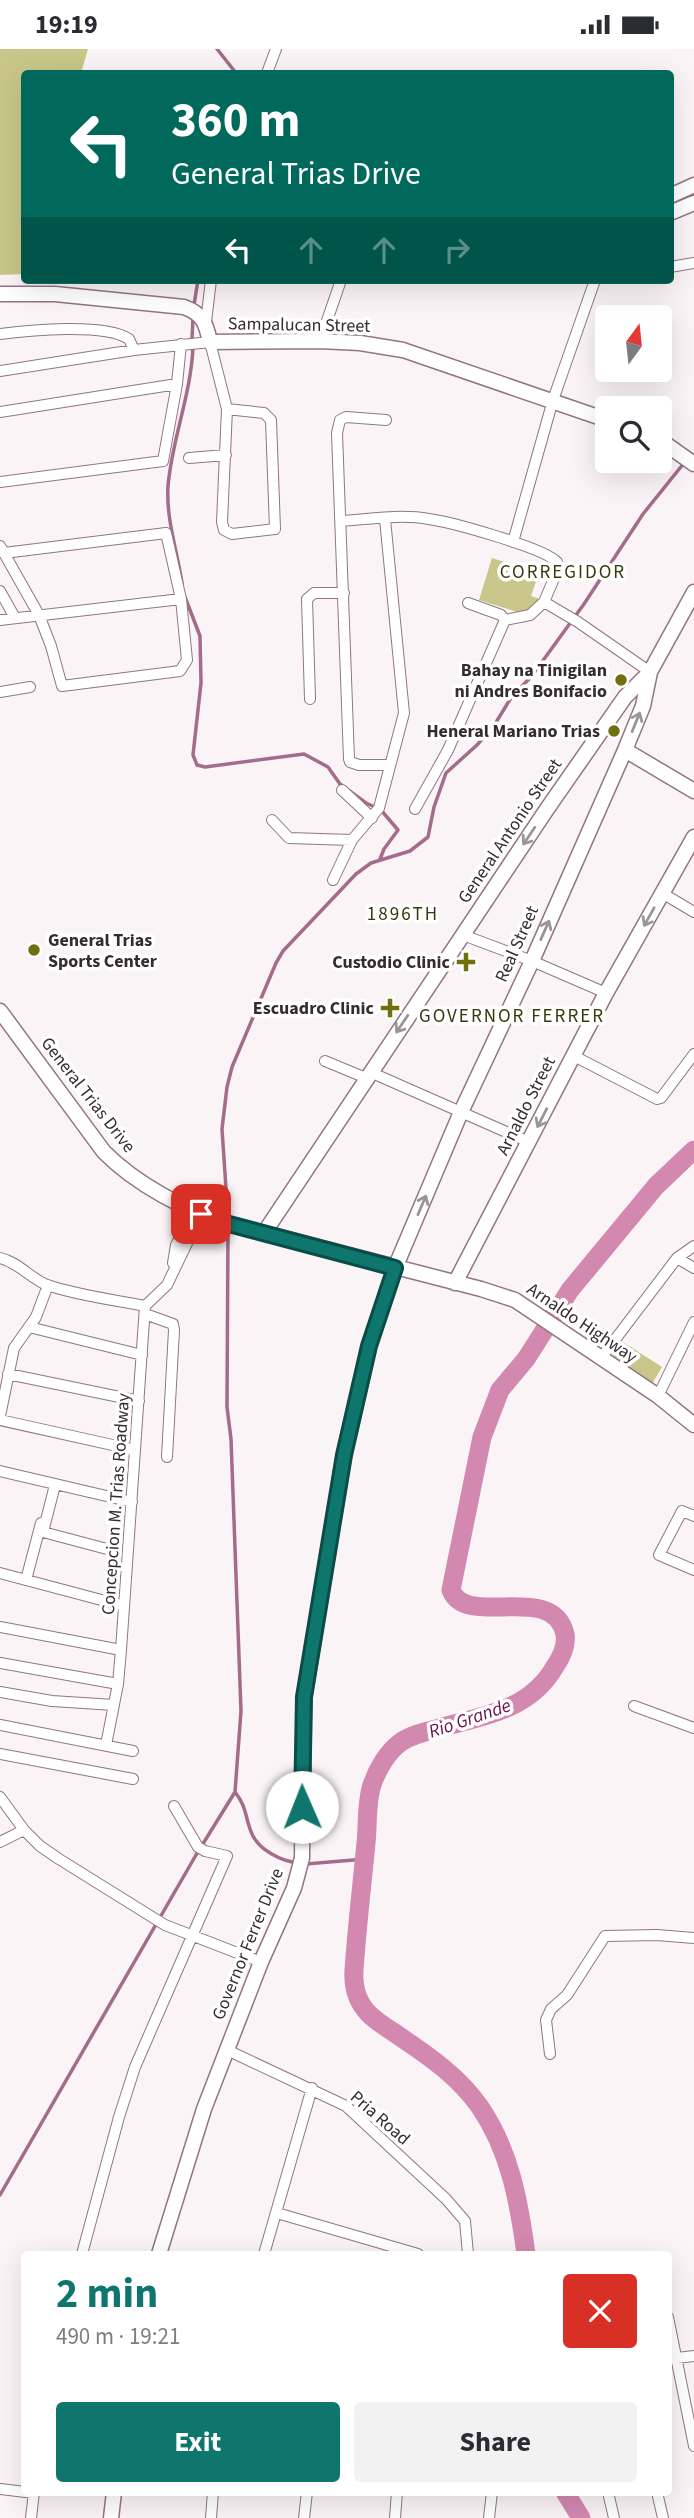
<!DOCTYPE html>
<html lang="en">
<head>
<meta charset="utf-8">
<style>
  :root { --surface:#fff; --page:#f2f2f3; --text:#2b2b33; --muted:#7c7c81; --accent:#0f766e }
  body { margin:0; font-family:"Source Sans 3",sans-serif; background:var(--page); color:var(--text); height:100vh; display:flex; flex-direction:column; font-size:26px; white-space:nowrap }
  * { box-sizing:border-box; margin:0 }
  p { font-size:23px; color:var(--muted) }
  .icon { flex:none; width:38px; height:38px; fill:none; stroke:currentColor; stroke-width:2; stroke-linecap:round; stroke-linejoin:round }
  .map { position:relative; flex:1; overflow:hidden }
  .sheet { position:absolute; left:21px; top:2202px; width:651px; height:245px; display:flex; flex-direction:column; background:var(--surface); border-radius:7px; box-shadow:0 7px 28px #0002 }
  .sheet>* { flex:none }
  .guide { position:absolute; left:21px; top:21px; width:653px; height:214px; border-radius:7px; box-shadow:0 7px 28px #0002; background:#00695c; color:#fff; overflow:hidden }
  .needle { width:46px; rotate:15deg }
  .fabs { position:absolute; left:595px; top:256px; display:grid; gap:14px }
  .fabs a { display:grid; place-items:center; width:77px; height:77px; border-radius:7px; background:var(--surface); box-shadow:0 7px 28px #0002; font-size:35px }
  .pin { position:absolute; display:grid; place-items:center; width:60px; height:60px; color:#fff; margin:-30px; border-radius:14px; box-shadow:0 4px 10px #0006 }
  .me { position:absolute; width:77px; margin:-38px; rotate:359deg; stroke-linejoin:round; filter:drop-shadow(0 0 5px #0008) }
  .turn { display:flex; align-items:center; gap:24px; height:147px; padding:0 35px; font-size:32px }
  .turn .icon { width:91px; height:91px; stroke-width:2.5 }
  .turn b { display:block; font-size:49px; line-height:60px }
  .lanes { display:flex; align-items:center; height:66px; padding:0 35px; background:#0003; justify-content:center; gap:35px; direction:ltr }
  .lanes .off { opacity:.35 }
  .round { display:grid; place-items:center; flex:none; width:74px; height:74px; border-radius:7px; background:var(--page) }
  .headline { display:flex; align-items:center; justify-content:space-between; height:119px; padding:0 35px }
  h1 { font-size:42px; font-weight:700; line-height:52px; color:var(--accent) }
  .cta { display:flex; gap:14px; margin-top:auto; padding:14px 35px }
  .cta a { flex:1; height:80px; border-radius:7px; background:var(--accent); color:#fff; font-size:28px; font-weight:700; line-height:80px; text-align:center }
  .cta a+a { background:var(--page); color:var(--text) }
  .status { display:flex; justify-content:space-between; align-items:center; height:49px; padding:0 35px; background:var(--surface); direction:ltr }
  .status svg { height:19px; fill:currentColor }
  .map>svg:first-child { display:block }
</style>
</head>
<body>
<div class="status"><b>19:19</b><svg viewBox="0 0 49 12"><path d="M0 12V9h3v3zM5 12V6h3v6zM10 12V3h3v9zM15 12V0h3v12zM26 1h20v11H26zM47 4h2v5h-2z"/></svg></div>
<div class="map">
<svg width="694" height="2469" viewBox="0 0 694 2469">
  <rect width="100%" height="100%" fill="#fbf4f7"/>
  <!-- green -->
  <path fill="#c8c789" d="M0,0H88L81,24H24V225L0,226Z
    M492,509L539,524L531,547L540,550L536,561L530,559L527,566L479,551Z
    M623,1293L662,1318L652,1335L611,1308Z"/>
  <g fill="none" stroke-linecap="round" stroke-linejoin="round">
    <!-- stream -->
    <path stroke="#a46c8a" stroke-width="3.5" d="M217,0L236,24
      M194,256L198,231
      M192,290L193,268
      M182,534C177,501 166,470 168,437C172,390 191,346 193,298
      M185,548L200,587L201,634L193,706L197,716L205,718L304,705L328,718L340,735L366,754L377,759
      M380,810L384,800L398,781L381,761
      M228,1169L222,1080L227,1038L232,1018L276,914L283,902L356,825L371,814L410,802L428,788L434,758L446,724L477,696L495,675L512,647L531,628L584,555L643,465L684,414
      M235,1743C247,1758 245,1769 252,1785C259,1801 281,1812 298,1814
      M306,1815L365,1810
      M0,2146L196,1806L235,1743L241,1662L231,1390L227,1358L228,1180"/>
    <!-- river -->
    <path stroke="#d388b0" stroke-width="19" d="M526,2205C519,2153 510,2102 480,2058C459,2028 429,2007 399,1987C389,1980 378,1974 369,1965C357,1953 353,1937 354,1921C357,1878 362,1836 366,1794C368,1776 366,1754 372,1736C377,1721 387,1703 401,1693C411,1686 424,1683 436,1680C480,1667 528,1663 554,1619C561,1609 567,1597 565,1585C553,1532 466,1580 451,1541L482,1388L500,1341L526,1310L570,1241L656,1137L694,1101
      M565,2443L581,2469"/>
    <!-- street casing -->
    <g stroke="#927483" stroke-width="12">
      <path id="street" d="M267,24L276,0
        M670,218L694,214
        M206,273L211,231
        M0,285C30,281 105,274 129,290L134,301
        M320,292L341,231
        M0,322L134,301L210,293L227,360L222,473L224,481L232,485L275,480L271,371L264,364L227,360
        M0,363L177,335
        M386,371L346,368L340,371L337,384L349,710L350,713L359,716H390
        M189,409L226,406
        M0,433L163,412L177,335L181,295
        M342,472C370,470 401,465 429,470C451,473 545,499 557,513L558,520L544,553L578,573L650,623
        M513,493L553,351L595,231
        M0,497L39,566L51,597L62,637L180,622L187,611L181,550L166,484L4,504
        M0,542L15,569
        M468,554L501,566L505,571L530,566L544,553
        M0,571L181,550
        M0,643L30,638
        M310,650L307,550L314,544H344
        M342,741L372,769
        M415,760L448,701L505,571
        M272,771L289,789L352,791L379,759L404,664L385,470
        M333,831L352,791
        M662,844L694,863
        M463,886L532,912L606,944
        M574,1007L657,1050L661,1049L694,1005
        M325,1012L366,1029
        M370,1023L529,1093
        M0,1209C18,1213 30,1229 47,1236C76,1246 115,1251 145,1257
        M677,1209L694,1219
        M173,1214L176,1196L195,1162
        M145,1265L173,1275L174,1281L167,1408
        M29,1278L142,1306
        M601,1309L677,1209L694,1197
        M8,1325L139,1352
        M658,1347L694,1273
        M0,1367L14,1299L36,1268L48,1236
        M0,1371L135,1401
        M0,1422L132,1453
        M55,1436L43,1483L107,1500
        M694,1467L682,1462L659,1506L694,1521
        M0,1524L124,1557
        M26,1531L41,1474
        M0,1578L121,1601
        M0,1614L118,1635
        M0,1643L52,1652L114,1656
        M634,1657L694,1679
        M0,1676L133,1702
        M106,1696L118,1635L121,1601L145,1257L167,1236L201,1165
        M0,1705L133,1730
        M0,1748L24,1781L40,1797L59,1810L165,1876L261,1913
        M0,1793L24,1781
        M227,2001L346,2057L446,2150L465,2172L468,2205
        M550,2005L546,1971L551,1960L567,1946L605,1887L657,1886L694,1889
        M277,2164L418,2205
        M82,2205L119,2068L135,2018L227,1807L205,1802L198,1798L174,1757
        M264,2205L312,2039
        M668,2268L694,2397
        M669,2310L694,2307
        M0,2440L34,2444
        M608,2443L614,2469
        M657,2443L663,2469
        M31,2469L34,2443
        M211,2469L213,2443
        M304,2469L307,2443
        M395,2469L397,2443
        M489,2469L492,2443"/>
    </g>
    <!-- secondary casing -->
    <g stroke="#927483" stroke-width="17">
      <path id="secondary" d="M670,147L694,136
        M670,164L694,154
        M0,245H55L184,258C203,265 206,274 210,293L320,292L360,294L403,301L607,371
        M660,391L694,415
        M625,701L694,742
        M0,962L104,1103C137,1136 185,1161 229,1175L481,1240L515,1251L658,1347L694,1376
        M264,1184L547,760L625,648L650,623L694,543
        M455,1234L606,944L694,788
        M159,2205L204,2060L261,1913L294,1839L302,1809L304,1649L344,1406L369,1297L395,1219L461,1063L532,912L625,701L643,657L650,623
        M111,2469L114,2443"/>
    </g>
    <!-- street -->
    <use href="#street" stroke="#fff" stroke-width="10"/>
    <!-- secondary -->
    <use href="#secondary" stroke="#fff" stroke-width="14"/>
  </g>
  <!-- one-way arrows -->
  <defs><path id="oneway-shaft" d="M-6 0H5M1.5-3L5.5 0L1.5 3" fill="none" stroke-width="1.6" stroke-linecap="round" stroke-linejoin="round" transform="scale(1.75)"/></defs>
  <g stroke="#9b9598">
    <use href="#oneway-shaft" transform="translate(636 673) rotate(-68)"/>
    <use href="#oneway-shaft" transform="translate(529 787) rotate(124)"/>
    <use href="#oneway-shaft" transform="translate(649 868) rotate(119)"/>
    <use href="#oneway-shaft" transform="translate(545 881) rotate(-66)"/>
    <use href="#oneway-shaft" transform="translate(402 975) rotate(124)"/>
    <use href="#oneway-shaft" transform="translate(542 1069) rotate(117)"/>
    <use href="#oneway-shaft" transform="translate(422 1156) rotate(-67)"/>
  </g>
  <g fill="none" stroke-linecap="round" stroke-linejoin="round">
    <!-- route casing -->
    <g stroke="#0a4d48" stroke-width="18">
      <path id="route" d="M201,1165L229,1175L395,1219L369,1297L344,1406L304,1648L302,1758"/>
    </g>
    <!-- route -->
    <use href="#route" stroke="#0f766e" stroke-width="12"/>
  </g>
  <!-- markers -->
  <g fill="#726f11" stroke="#fff" stroke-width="2.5">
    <circle cx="621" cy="631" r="7"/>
    <circle cx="614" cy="682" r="7"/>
    <circle cx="34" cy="901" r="7"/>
    <path d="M462.5 902.5h7v7h7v7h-7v7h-7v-7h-7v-7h7z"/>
    <path d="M386.5 948.5h7v7h7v7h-7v7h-7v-7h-7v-7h7z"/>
  </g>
  <g text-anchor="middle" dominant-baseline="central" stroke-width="7" stroke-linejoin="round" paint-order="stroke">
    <!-- street labels -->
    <g font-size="18" fill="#372b31" stroke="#fff">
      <text transform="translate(299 276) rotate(1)">Sampalucan Street</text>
      <text transform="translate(510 782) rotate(-56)">General Antonio Street</text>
      <text transform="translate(517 895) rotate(-66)">Real Street</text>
      <text transform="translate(88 1046) rotate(52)">General Trias Drive</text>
      <text transform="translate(526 1057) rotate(-63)">Arnaldo Street</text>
      <text transform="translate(582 1274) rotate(34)">Arnaldo Highway</text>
      <text transform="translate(116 1455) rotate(-86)">Concepcion M. Trias Roadway</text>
      <text transform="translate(248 1895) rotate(-68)">Governor Ferrer Drive</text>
      <text transform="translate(380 2069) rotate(41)">Pria Road</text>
    </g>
    <!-- poi labels -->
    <g font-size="18" font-weight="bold" fill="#372b31" stroke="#fff" text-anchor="end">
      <text x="607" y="621">Bahay na Tinigilan<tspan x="607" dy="21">ni Andres Bonifacio</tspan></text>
      <text x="600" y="682">Heneral Mariano Trias</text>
      <text x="48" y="891" text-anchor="start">General Trias<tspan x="48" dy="21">Sports Center</tspan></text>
      <text x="450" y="913">Custodio Clinic</text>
      <text x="374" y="959">Escuadro Clinic</text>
    </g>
    <!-- neighbourhood labels -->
    <g font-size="19" letter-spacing="2" fill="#39380e" stroke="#fff">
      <text x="563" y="523">CORREGIDOR</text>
      <text x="403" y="865">1896TH</text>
      <text x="512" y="967">GOVERNOR FERRER</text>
    </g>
    <!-- water labels -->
    <g font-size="19" font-style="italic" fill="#690f49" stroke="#fff">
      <text transform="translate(470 1670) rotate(-19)">Rio Grande</text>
    </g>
  </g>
</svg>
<div class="fabs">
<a><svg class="needle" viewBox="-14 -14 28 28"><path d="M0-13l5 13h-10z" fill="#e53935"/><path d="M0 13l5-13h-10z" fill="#7c7c81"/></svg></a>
<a><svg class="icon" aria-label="search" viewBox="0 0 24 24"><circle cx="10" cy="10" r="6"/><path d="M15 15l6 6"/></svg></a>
</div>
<div class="pin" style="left:201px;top:1165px;background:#d93025"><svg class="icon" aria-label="arrive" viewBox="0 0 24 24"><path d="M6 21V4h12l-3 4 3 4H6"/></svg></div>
<svg class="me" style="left:302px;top:1758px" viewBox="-20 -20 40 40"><circle r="19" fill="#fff"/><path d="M0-13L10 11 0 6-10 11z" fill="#0f766e"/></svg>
<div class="guide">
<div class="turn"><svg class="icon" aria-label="left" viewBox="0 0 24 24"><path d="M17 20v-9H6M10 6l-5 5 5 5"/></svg><div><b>360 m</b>General Trias Drive</div></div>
<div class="lanes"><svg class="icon" aria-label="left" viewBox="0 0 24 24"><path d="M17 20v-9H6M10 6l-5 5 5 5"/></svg><svg class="icon off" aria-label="ahead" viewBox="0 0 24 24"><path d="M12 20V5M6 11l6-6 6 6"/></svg><svg class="icon off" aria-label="ahead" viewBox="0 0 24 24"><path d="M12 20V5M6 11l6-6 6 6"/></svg><svg class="icon off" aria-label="right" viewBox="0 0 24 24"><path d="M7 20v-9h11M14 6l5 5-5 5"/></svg></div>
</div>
<section class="sheet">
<div class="headline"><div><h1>2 min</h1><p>490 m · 19:21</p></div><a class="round" style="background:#d93025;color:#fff"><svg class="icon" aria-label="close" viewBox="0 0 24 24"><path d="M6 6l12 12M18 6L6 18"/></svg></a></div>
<div class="cta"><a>Exit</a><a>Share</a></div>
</section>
</div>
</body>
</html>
